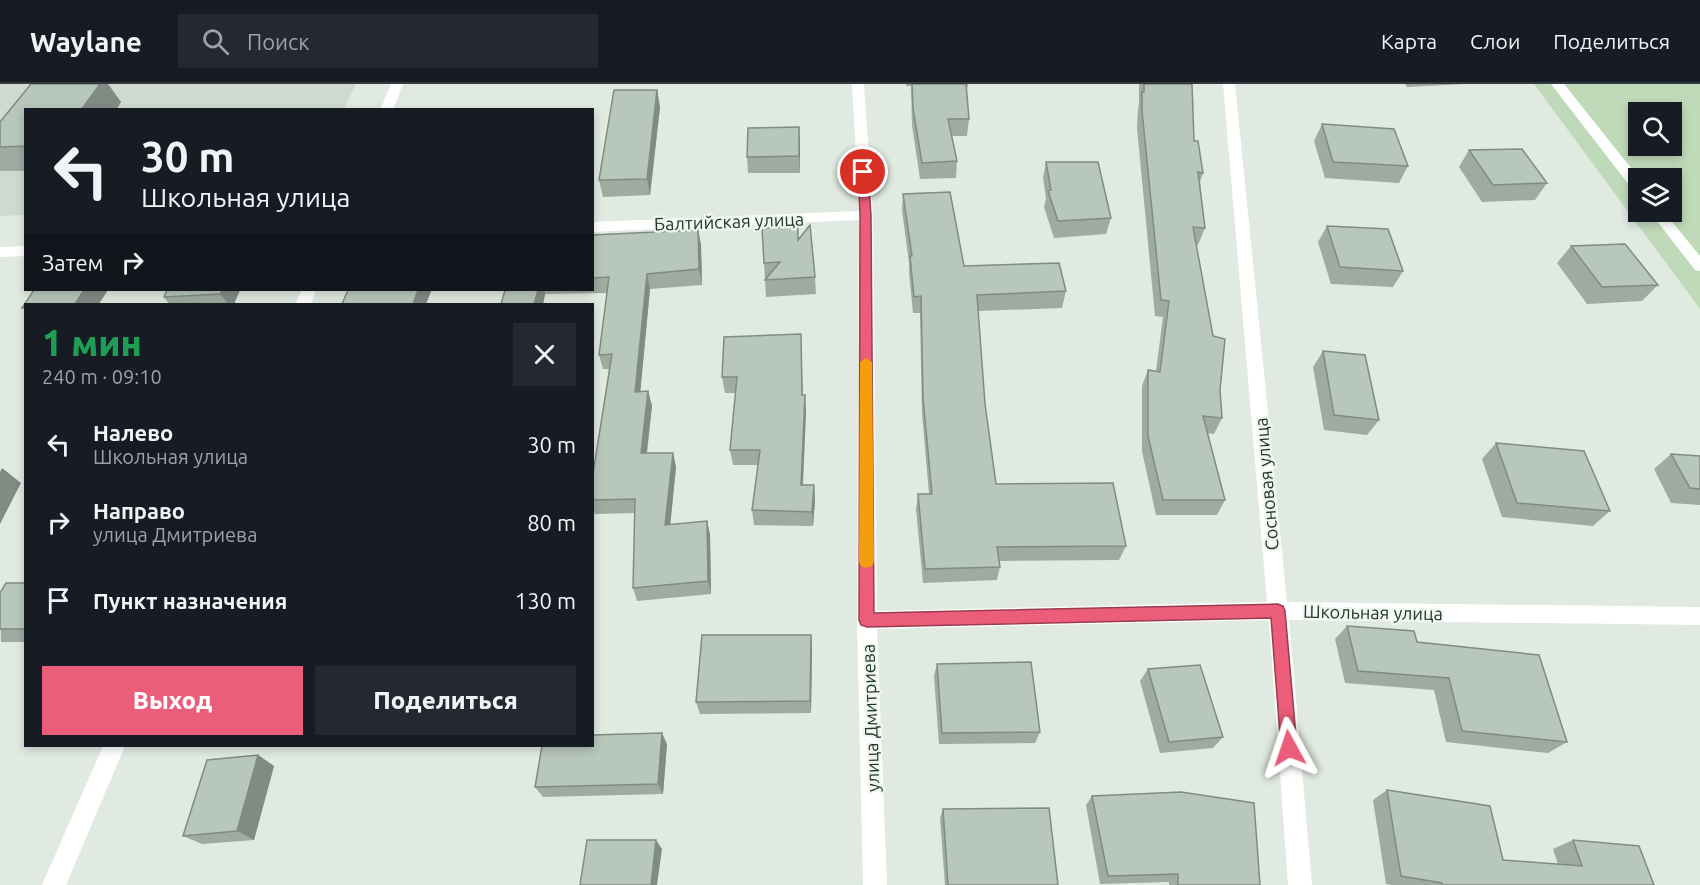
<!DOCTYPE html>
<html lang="ru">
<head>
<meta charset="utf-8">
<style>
  :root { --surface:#171b24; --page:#242831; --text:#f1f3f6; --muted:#9ea1a6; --line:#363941; --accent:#eb5d79 }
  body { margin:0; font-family:Ubuntu,sans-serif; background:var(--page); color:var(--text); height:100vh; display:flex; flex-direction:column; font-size:22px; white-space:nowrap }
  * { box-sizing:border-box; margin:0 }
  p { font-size:20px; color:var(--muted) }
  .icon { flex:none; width:33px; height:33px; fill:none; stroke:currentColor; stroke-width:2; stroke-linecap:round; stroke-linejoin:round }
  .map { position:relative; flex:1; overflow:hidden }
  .side { position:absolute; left:24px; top:219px; width:570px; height:444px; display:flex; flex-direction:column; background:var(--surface); border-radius:0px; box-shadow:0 3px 9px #0003 }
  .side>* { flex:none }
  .banner { position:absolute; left:24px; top:24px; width:570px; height:183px; border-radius:0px; box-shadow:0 3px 9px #0003; background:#171b24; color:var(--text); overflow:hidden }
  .buttons { position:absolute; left:1628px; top:18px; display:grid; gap:12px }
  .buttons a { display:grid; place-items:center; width:54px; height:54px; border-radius:0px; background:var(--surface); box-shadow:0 3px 9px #0003; font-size:30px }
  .pin { position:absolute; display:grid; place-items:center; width:51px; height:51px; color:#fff; margin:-26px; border:3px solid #fff; border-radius:50%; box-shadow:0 2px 6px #0007 }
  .me { position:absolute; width:66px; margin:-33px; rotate:355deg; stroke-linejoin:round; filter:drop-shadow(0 0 4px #0008) }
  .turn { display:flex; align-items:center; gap:21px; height:126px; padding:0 18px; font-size:27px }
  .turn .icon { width:78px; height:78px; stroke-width:2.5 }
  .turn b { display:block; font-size:42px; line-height:51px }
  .then { display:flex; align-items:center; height:57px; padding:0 18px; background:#0003; gap:12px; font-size:22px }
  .round { display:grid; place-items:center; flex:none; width:63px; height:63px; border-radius:0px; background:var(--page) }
  .head { display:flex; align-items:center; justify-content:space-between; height:102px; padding:0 18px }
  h1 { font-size:36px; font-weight:800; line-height:45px; color:#1e9e55 }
  .action { display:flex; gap:12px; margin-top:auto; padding:12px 18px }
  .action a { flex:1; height:69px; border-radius:0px; background:var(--accent); color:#fff; font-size:24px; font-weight:800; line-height:69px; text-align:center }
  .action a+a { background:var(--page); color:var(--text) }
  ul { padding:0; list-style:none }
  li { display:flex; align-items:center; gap:18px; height:78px; padding:0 18px }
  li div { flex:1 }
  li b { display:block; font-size:22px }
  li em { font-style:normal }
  header { display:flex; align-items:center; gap:36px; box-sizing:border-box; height:84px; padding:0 30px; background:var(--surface); border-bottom:2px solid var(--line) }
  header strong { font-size:28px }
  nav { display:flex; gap:33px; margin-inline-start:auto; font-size:21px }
  .search { width:420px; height:54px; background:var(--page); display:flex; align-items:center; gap:15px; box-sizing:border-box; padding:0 21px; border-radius:0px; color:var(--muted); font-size:22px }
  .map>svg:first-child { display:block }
</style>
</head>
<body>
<header>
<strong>Waylane</strong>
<div class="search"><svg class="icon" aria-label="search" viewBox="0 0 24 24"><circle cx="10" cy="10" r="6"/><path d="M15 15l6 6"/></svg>Поиск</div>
<nav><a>Карта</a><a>Слои</a><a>Поделиться</a></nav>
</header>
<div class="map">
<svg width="1700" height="801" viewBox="0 0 1700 801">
  <rect width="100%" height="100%" fill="#e0eae1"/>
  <!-- built -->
  <path fill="#cedacf" d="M0,0H356L344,25L26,26L25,131L0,132Z"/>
  <!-- green -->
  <path fill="#bfdab9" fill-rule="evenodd" d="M1534,0H1700V225ZM1638,28H1671V62H1638ZM1638,94H1671V128H1638Z"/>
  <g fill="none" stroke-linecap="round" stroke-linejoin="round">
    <!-- minor -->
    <path fill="#fff" fill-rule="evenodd" d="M391,0H403L393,26H380Z
      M852,0H864L873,131L877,527L1267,518L1223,0H1235L1287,518L1700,523V541L1289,536L1312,801H1288L1269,536L877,545L887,801H863L857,536L859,136L592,148V138L859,127Z
      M1551,0H1564L1639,94L1638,107L1633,106Z
      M1650,128H1664L1700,172V187L1695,186Z
      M26,162V172L0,173V163Z
      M302,206H316L311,220H295Z
      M103,662H125L66,801H42Z"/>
  </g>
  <!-- wall -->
  <path fill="#9eaba1" d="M31,0H108L121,18L116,26H26V87H0V38Z
    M906,0H968V3H966L969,35L967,52H952L957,77L956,94L920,95L912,41L911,2H906Z
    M1139,0H1192L1194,57L1203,89L1200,98L1205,144L1198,161L1196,160L1220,306L1222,334L1214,350L1207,349L1225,416L1217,431H1156L1142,367V302L1148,286L1156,287L1163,233L1155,232L1137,44L1138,25L1139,19Z
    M1405,0H1466L1407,3Z
    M657,6L660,23L650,111L603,113L599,96Z
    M1322,40L1408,82L1399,99L1325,94L1314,57Z
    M800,60V89H748L747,73Z
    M1469,66L1547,99L1535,116L1482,118L1459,83Z
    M1046,78L1111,134L1106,150L1054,154L1044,123L1046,114L1043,94Z
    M903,110L964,182L1066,207L1062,224L978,227L985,320L996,400L1126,462L1119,476L999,477L1000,483L997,496L923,499L916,425L918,410H929L922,329L920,229H913L909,189V179L902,126Z
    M1327,142L1403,187L1393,203L1331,200L1318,158Z
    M698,146L701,161L702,201L650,205L640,308L648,307L652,322L647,369H673L676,383L670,441L707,437L710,451L711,510L637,517L633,504L635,429L595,430L592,424V396L609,285H603L599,271L607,209L545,210L543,220H501L505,206H592V151Z
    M799,155L815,193L816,210L766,213L764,179Z
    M1571,162L1658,201L1642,217L1587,220L1557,179Z
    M167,206H240L234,220H169L164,213Z
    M348,206H477L431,207L426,220H342Z
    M801,250L803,311L806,327L803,401H814L815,416L813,442L754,441L752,426L758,381H733L730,366L736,309H725L722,293Z
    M1323,267L1379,336L1367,351L1324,346L1313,283Z
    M1496,359L1610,427L1593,442L1502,433L1482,375Z
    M1671,370L1700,372V421L1671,419L1654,385Z
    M26,499V558H1L0,509Z
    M1347,542L1417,558L1567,658L1548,669L1446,658L1434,606L1345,599L1335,555Z
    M811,551L812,564L811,629L700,630L696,618Z
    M937,580L1040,648L1035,659L939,660L934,592Z
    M1148,585L1223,653L1213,664L1160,669L1140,597Z
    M667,660L663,710L543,713L535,703Z
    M258,671L274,682L254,756L202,760L183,752Z
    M1387,706L1503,776L1558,780L1553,765L1573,756L1654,801H1392L1386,800L1373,716Z
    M1092,712L1260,801H1169V798L1100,800L1086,721Z
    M943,725L1058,801H945L940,734Z"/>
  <!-- shaded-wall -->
  <path fill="#818b83" d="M100,0H108L121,18L116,26H81Z
    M657,6L660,23L650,111L647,95Z
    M799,43L800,60V89L799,72Z
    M698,146L701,161L702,201L699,185Z
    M647,190L650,205L639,322L635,308Z
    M84,206H108L99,220H75Z
    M222,206H240L234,220H228L220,210Z
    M418,206H430L431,207L426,220H413Z
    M538,206H544L545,210L543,220H534Z
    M648,307L652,322L645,383L641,369Z
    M805,311L806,327L802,416L801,401Z
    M673,369L676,383L669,454L665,441Z
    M2,384L21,399L0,440V388Z
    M814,401L815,416L813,442L812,428Z
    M707,437L710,451L711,510L708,497Z
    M811,551L812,564L811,629L810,617Z
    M662,649L667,660L663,710L658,700Z
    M258,671L274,682L254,756L237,747Z
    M656,756L662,765L657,801H651Z"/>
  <!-- building -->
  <path fill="#b8c7bb" stroke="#818b83" stroke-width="1.5" d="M31,0H100L81,26H26V62L0,63V38Z
    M912,0H966L969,35H948L957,77L922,79L913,24Z
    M1144,0H1192L1194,57H1198L1203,89L1198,88L1205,144L1193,143L1213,252L1225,255L1220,306L1222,334L1203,332L1225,416H1163L1148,352V286L1160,288L1169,217L1161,216L1142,27V8H1144Z
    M614,6H657L647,95L599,96Z
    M1322,40L1394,45L1408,82L1333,78Z
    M799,43V72L747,73L748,44Z
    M1522,65L1547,99L1493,101L1469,66Z
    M1046,78H1098L1111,134L1058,137L1048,107L1051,106Z
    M950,108L964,182L1059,179L1066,207L977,211L985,320L996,400L1113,399L1126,462L997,463L1000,483L925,485L918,410H932L923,314L921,212L914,213L910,172H912L903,110Z
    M810,141L815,193L765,196L780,178L764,179L762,144L798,142V156Z
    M1327,142L1388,145L1403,187L1340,183Z
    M698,146L699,185L647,190L635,308L648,307L641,369H673L665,441L707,437L708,497L633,504L635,415L592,416V396L612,270L599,271L609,193L592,194V151Z
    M1625,160L1658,201L1602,203L1571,162Z
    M34,206H84L75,220H26V224H22Z
    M167,206H222L220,210L164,213Z
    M348,206H418L413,220H342Z
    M505,206H538L534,220H501Z
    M801,250L802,311H805L801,401H814L812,428L752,426L760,366H730L737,293H722L724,253Z
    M1323,267L1365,271L1379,336L1334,331Z
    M1496,359L1584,367L1610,427L1517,419Z
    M1671,370L1700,372V405L1690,404Z
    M6,499H26V545H0V509Z
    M1347,542L1414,547L1417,558L1539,571L1567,658L1462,647L1449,594L1358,587Z
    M702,551H811L810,617L696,618Z
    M1031,578L1040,648L942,649L937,580Z
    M1200,581L1223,653L1169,658L1148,585Z
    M662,649L658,700L535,703L542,662H592V651Z
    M258,671L237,747L183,752L207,676Z
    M1387,706L1490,722L1503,776L1582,782L1573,756L1639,762L1654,801H1443L1442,799L1401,792Z
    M1181,708L1254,719L1260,801H1178V790L1108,792L1092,712Z
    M1049,724L1058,801H948L943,725Z
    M587,756H656L651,801H580Z"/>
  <!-- route -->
  <path fill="#eb5d79" stroke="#993c4f" stroke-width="1.5" d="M863,84L868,88L871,131L874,529L1278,520L1283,522L1285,527L1297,664L1295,670L1289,672L1283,670L1281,664L1271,534L867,543L861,541L859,536L860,131L858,88Z"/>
  <!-- slow -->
  <path fill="#f59e0b" d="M866,274L872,278L874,478L872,482L866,484L861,482L859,478L860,278Z"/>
  <g text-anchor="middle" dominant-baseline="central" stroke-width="4.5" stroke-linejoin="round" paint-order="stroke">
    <!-- street labels -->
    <g font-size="18" fill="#213928" stroke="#f0f7f0">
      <text transform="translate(729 137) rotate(-2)">Балтийская улица</text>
      <text transform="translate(1266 400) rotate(-95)">Сосновая улица</text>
      <text transform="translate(1373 528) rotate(1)">Школьная улица</text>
      <text transform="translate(870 634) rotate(-92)">улица Дмитриева</text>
    </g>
  </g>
</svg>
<div class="buttons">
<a><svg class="icon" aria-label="search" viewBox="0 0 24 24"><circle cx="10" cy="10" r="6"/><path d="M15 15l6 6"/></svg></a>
<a><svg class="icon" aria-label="layers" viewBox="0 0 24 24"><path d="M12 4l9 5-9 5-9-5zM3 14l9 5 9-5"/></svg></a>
</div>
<div class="pin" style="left:863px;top:88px;background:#d93025"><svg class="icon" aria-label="arrive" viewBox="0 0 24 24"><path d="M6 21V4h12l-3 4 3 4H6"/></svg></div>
<svg class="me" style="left:1289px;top:664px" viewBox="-20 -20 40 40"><path d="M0-17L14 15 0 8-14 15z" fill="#eb5d79" stroke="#fff" stroke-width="4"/></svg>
<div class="banner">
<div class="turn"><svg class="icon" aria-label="left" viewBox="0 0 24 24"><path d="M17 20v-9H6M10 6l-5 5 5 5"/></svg><div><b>30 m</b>Школьная улица</div></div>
<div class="then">Затем<svg class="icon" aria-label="right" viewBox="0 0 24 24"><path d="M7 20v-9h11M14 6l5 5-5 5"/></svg></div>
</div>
<section class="side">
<div class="head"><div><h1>1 мин</h1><p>240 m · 09:10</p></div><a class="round"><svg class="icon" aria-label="close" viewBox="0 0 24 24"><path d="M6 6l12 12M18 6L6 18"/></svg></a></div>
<ul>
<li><svg class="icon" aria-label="left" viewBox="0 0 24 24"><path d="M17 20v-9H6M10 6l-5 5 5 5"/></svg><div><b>Налево</b><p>Школьная улица</p></div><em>30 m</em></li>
<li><svg class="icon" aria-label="right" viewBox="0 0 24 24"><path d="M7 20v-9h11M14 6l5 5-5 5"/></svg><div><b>Направо</b><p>улица Дмитриева</p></div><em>80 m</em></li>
<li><svg class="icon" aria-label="arrive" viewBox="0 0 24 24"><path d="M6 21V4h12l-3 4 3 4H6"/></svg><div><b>Пункт назначения</b></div><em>130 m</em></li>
</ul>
<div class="action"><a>Выход</a><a>Поделиться</a></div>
</section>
</div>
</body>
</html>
